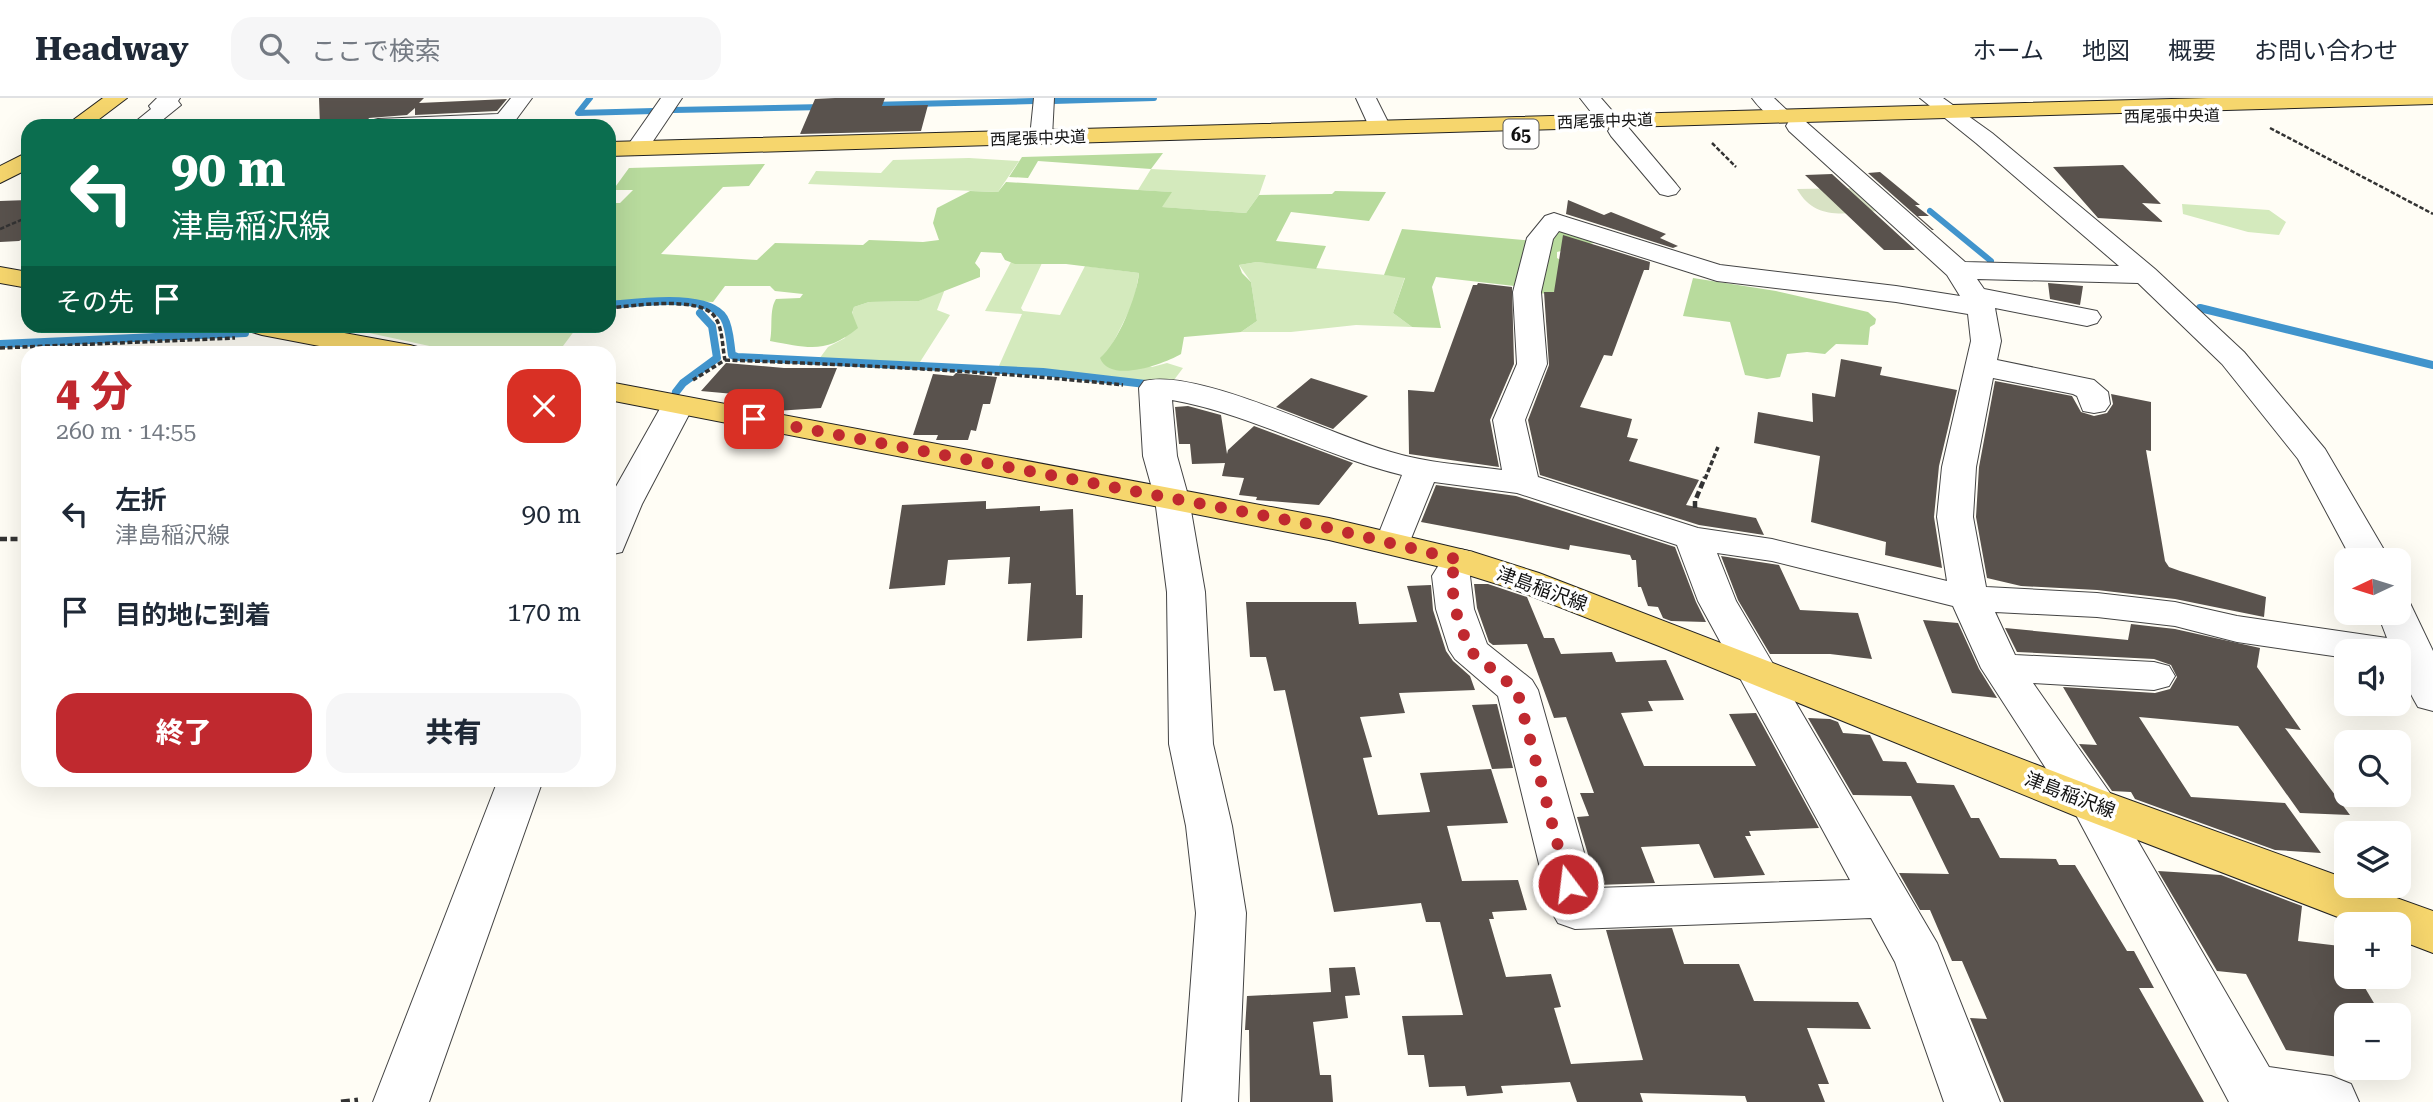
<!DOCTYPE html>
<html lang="ja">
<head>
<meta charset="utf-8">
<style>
  :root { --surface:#fff; --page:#f6f6f7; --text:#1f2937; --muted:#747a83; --line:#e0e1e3; --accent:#c0292f }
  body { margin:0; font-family:"Roboto Serif","Noto Sans JP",serif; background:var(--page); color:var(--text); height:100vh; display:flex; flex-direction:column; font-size:26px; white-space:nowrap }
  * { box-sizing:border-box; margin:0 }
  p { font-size:23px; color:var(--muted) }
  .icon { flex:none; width:38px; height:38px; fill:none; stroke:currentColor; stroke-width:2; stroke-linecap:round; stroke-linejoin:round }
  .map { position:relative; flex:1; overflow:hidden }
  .sheet { position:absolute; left:21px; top:248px; width:595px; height:441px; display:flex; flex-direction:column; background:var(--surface); border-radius:21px; box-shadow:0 7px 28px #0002 }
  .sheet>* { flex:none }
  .hud { position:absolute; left:21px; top:21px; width:595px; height:214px; border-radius:21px; box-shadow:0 7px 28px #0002; background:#0b6e4f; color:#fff; overflow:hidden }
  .needle { width:46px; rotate:266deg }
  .controls { position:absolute; left:2334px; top:450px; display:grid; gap:14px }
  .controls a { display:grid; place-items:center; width:77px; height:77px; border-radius:14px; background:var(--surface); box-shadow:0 7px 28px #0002; font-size:35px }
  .pin { position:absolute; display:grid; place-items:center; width:60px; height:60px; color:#fff; margin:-30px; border-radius:14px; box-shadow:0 4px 10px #0006 }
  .me { position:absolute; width:77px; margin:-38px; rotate:345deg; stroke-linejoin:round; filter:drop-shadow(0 0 5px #0008) }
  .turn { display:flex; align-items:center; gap:24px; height:147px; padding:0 35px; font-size:32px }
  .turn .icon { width:91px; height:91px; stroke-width:2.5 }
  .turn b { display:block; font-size:49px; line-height:60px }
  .then { display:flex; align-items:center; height:66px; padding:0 35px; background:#0003; gap:14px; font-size:26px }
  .round { display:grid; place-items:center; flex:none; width:74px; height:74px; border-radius:21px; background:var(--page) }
  .head { display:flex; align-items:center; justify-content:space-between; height:119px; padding:0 35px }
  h1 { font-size:42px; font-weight:800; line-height:52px; color:var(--accent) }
  .cta { display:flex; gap:14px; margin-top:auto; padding:14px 35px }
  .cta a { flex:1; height:80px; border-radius:21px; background:var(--accent); color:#fff; font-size:28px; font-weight:800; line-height:80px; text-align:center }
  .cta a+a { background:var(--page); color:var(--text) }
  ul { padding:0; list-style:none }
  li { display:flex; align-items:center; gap:21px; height:98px; padding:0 35px }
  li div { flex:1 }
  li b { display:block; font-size:26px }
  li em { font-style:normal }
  header { display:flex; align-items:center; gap:42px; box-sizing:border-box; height:98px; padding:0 35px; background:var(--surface); border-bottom:2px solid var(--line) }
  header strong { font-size:33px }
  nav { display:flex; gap:38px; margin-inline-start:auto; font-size:24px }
  .search { width:490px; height:63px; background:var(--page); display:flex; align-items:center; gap:18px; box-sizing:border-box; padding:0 24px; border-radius:21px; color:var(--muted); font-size:26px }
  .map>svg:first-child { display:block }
</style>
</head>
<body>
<header>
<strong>Headway</strong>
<div class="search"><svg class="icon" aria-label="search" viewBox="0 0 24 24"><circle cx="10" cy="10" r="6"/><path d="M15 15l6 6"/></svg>ここで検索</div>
<nav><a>ホーム</a><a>地図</a><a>概要</a><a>お問い合わせ</a></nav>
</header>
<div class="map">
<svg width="2433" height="1004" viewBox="0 0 2433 1004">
  <rect width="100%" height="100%" fill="#fffdf5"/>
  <!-- green -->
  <path fill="#d4eabd" d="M969,60L1019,63L998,94L808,86L816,73L881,75L893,62Z
    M1151,71L1266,77L1259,97L1246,115L1161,109L1171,94L1138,92Z
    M2182,106L2269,112L2286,124L2279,137L2248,134L2183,116Z
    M1011,164L1042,165L1021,210L1023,213L1060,217L1085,168L1139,175L1134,203L1109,253L1152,269L1167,265L1183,270L1171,286L998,270L1022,216L985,213Z
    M1257,164L1405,179L1393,215L1412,229L1356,227L1291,234H1241L1257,223L1251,184L1239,167Z
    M945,191L937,212L950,217L920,264L819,261L828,249L845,240L854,209L869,204L919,203Z
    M385,228H578L557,256L462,255L346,230Z"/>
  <!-- forest -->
  <path fill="#b8db9d" d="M1163,55L1151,71L1038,63L1028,80L1009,79L1022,59Z
    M765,66L749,88L723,89L661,156L757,162L775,145L863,147L869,142L923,144L939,142L933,125L937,110L970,93L998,94L1006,84L1172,94L1162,109L1246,115L1259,97L1332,96L1335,93L1386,94L1369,123L1291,114L1276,143L1326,148L1316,171L1257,164L1239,167L1242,175L1251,184L1257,223L1241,234L1184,239L1181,256C1164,266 1110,286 1100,260C1118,245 1137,198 1139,175L1066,166H1015L1005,162L1001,155L981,154L975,165L980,171V179L919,203L869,204L854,209L852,215L858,230C826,256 809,250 770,243C773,230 769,212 776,201L800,200L803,196L775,193L770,188H725L713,204L662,202L609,205V105H620L633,92H613L629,70Z
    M1552,130L1598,144L1557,154V160L1574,170L1552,196L1535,195Z
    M1402,131L1534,143L1523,189L1436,179L1432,189L1441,230L1412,229L1393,215L1405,180L1384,177Z
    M1693,180L1776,193L1868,214L1876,221L1875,226L1870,229L1868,247L1836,246L1825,256L1807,254L1787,256L1780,279L1767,281L1745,277L1730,224L1683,218Z"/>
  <!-- cemetery -->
  <path fill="#d8e2c4" d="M1857,90L1882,113C1847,114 1816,125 1797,91Z"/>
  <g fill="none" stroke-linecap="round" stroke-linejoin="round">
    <!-- stream-far1 -->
    <path stroke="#4194cc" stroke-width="6" d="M590,0L578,15L654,13
      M1053,3L1154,0
      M869,7L1034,3
      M673,12L824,9
      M1930,113L1991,163L1989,166"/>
    <!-- stream -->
    <path stroke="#4194cc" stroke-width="8" d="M609,207C635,205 708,194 724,220C730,230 730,246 732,257L737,259L1043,274L1154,287
      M2200,210L2433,267
      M0,246L245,235
      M676,294L683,285L717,260L712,228L700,215"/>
  </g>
  <!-- building -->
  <path fill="#59524d" d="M319,0H424L419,5L507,1L497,13L415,17V10L407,17L369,20L364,28H320Z
    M835,0H885L882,8L928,7L921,33L800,36L815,1Z
    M2123,67L2161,106L2142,105L2163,124L2098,120L2053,69Z
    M1880,74L1920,107H1915L1929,118H1918L1934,132H1932L1868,75Z
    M1832,76L1915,152H1884L1805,77Z
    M28,102V138L19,143L0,144V103Z
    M1568,102L1604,117L1611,114L1666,136L1660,140L1678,148L1673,150L1566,116Z
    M1563,137L1650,164L1649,172H1644L1612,258L1604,257L1580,309L1632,321L1627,339L1638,341L1629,363L1699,382L1686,407L1756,420L1764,437L1699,427L1540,377L1528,322L1549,267L1544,194H1554Z
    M1478,185L1512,189L1514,266L1490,322L1499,369L1409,356L1408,292L1434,294L1473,187H1477Z
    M2048,185L2083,188L2080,207L2050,201Z
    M1841,261L1882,269L1880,277L1957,292L1939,368L1934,419L1942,470L1885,457L1886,444L1811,424L1820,358L1754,345L1758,314L1813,324L1812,295L1835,299Z
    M726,265L784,270H837L821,310L776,313L762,310L767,299L701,293Z
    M956,275L997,279L990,306H983L976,333L971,332L968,342H936L938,337H913L933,276L953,278Z
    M1311,280L1368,298L1333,331L1276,309Z
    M1995,283L2072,298L2081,314L2094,318L2107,315L2113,306L2111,296L2151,304V353L2146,352L2165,463L2169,469L2180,473L2266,499L2264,519L2175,501L2097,492L2021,488L1987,480L1976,419L1979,369Z
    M1188,308L1221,317L1227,356L1228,352L1254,328L1353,365L1319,407L1256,402L1257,399L1239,397L1244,380L1222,378L1225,365L1192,366L1190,346H1179L1175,309Z
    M1436,387L1516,398L1675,449L1696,504L1706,524L1671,523L1663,520L1658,509L1648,508L1641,489H1638L1636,462H1632L1630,457L1570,447L1569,452L1421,424Z
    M986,403V411L1040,408V413L1073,411L1076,497H1083L1082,540L1027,543L1031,485L1008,486L1010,459L948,462L945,487L889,491L902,407Z
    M1721,458L1779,467L1800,512L1858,515L1872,561L1830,556H1770L1738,502Z
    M1474,486H1488L1527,499L1544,540H1554L1561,556L1612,554L1616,564L1666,562L1684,602L1648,603L1653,613L1621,615L1644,668H1756L1729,616L1756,615L1819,730L1749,733L1751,738H1745L1765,777L1714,780L1699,746L1641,749L1655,785L1597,787L1577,719L1589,718L1580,695H1594L1566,619L1554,620L1527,546L1493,547L1489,544L1477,510Z
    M1431,487L1433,512L1446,553L1453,563L1470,578L1475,592L1399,595L1405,615L1360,619L1372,659L1363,660L1378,717L1430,714L1420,675L1491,671L1508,725L1447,728L1462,783L1518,782L1527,812L1492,814L1494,821H1489L1506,879L1551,876L1561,909L1554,910L1571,966L1643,962L1606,832L1672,830L1684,866H1739L1754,903L1858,904L1871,931L1807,930L1829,986H1818L1825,1004H1747L1745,998L1640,995L1643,1004H1577L1570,984L1501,988L1503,995L1467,998L1465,988L1429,989L1424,957H1408L1402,918L1463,917L1440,824H1426L1421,805L1334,814L1285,592L1274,593L1266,559H1250L1246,504H1356L1359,526L1417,524L1407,488Z
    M1923,522L1958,525L1979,571L1997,600L1952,595Z
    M2131,526L2175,531L2260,550L2257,569L2301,632L2285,630L2350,717L2300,715L2238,628L2139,619L2191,699L2285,705L2321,755L2275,752L2135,701L2131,694L2112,693L2079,646L2097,647L2063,589L2155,595L2170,591L2177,579L2171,567L2154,561L2017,554L2005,530L2128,542Z
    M1497,606L1513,670L1492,671L1472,607Z
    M1808,620L1830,621L1838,624L1843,635L1870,637L1883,663L1906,664L1917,685L1954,687L1971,720H1979L2000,760L2056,761L2059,767H2075L2127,853H2134L2154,890H2139L2204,1004H2004L1970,920L1987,921L1962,863H1952L1930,812H1920L1899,775L1949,776L1911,698L1853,697Z
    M2158,773L2221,777L2302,808L2298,843L2340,848L2347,859V878H2358L2381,917H2347V960L2286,952L2246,876L2217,873Z
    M1355,869L1360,897L1345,898L1348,920L1313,924L1320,977H1331L1333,1004H1250L1249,932H1245L1247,898L1331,894L1329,870Z"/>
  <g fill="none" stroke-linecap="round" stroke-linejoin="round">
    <!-- minor casing -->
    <g stroke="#444" stroke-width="2">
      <path id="minor" d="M157,0H180L178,3L181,7L155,28H130L151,11L149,8Z
        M511,0H532L512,27L506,28H367L370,23L378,21L498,16Z
        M661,0H682L645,55H629L626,50Z
        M1034,0H1054L1052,39L1049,44H1033L1030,39Z
        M1356,0H1376L1391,30L1388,35H1372Z
        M1580,0H1601L1621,23L1618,27L1627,28L1676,86L1680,91L1676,96L1668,98L1660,96L1611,38L1608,33L1611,29L1602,28Z
        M1752,0H1774L1793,18L1790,23C1774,26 1761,12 1752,0Z
        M1920,0H1943L1992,35L2155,171L2244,254L2325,351L2390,462H2352L2298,361L2222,266L2138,185L1977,181L1984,191L2097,213L2101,219L2097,225L2087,228L1995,210L2001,243L1997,262L2094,282L2108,294L2110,306L2105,313L2094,315L2083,313L2077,298L2073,296L1993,280L1976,369L1973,419L1986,489L2097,495L2175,504L2237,518L2387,540L2377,514H2399V502L2410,505L2433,553V613L2418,609C2408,592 2399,573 2399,553H2347V560L2237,544L2175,528L2097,519L1995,514L2015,557L2154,564L2169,568L2175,578L2169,588L2154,592L2033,585L2110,695L2269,969L2331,978L2351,986L2359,1004H2229L2076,717L1981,570L1953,508L1772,463L1717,455L1736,503L1937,845L2000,1004H1944L1895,864L1871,820L1575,831L1558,825L1550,811L1498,598L1455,561L1449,552L1436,511L1432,478L1447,454L1460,451L1473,454L1479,462L1470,478L1474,511L1487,546L1532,582L1538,592L1594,790L1850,782L1698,503L1677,447L1517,395L1434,384L1406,453L1393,456L1380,453L1375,445L1402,377C1324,358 1251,316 1172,302L1177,358L1189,401L1205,494L1213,646L1232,728L1246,815L1238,1004H1182L1196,815L1186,728L1169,646L1167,494L1155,401L1143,358L1139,290L1144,283C1199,270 1332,338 1391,354C1427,365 1465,367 1502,372L1493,322L1517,266L1513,194L1527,140L1545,118L1554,115L1563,118L1720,167L1896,188L1960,198L1947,177L1789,33L1786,28L1789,23H1805L1965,164L2119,168L1976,45ZM1559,133L1717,183L1896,204L1968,216L1971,243L1942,369L1937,419L1947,483L1772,441L1698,430L1538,379L1525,322L1547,266L1541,194L1553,141Z
        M678,298L689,300L694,307L642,406L622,454L609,457V401L662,307L667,300Z
        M498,682H543L429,1004H373Z"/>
    </g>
    <!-- major casing -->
    <g stroke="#222" stroke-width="2">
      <path id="major" d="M103,0H127L90,28H65Z
        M2208,0H2433V6L609,58V44Z
        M28,54V71L0,85V68Z
        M0,169L28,174V190L0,185Z
        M248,228H306L410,247L421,250L425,256H361L262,237L252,234Z
        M609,284L1329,420L1473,454L1539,475L2110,695L2347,781V788H2363L2433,813V855L2399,842V826H2356L2078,719L1659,548L1513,491L1449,471L1329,442L609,302Z"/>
    </g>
    <!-- path-far3 -->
    <path stroke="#333" stroke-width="2.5" stroke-dasharray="4.5 2" stroke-linecap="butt" d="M2270,30L2433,116
      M1712,45L1736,69
      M0,131L28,119"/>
    <!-- path-far2 -->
    <path stroke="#333" stroke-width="3.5" stroke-dasharray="5 2.5" stroke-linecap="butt" d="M609,210C632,208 701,197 715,219C723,231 722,248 725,262L693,282
      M0,250L235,240
      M725,262C858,267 991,273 1123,287
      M1705,381L1718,349"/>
    <!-- path-far1 -->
    <path stroke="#333" stroke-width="4.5" stroke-dasharray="7 3.5" stroke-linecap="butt" d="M1695,410V403L1705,379
      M0,441H28"/>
    <!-- path -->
    <path stroke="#333" stroke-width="5" stroke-dasharray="9 4.5" stroke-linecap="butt" d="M341,1004L358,1002"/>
    <!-- minor -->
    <use href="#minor" fill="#fff" fill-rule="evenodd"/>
    <!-- major -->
    <use href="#major" fill="#f6d66d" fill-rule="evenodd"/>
  </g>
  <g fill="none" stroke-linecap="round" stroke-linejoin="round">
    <!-- route -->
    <path stroke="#c0292f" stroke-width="12" stroke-dasharray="0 21.6" d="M754,321L1329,430L1460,462L1451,478L1455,511L1469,552L1517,592L1568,786"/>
  </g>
  <g text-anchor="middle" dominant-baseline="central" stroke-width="7" stroke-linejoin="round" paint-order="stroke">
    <!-- far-street labels -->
    <g font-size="16" fill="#111" stroke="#fff">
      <text transform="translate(2172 18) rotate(-1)">西尾張中央道</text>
      <text transform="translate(1605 23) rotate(-2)">西尾張中央道</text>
      <text transform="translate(1038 40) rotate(-2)">西尾張中央道</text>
    </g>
    <!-- shield labels -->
    <rect fill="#fff" stroke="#585858" stroke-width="2" x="1503.5" y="21.5" width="35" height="29" rx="5"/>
    <g font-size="18" font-weight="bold" fill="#111">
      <text x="1521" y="36">65</text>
    </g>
    <!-- street labels -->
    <g font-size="19" fill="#111" stroke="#fff">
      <text transform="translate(1542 491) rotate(20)">津島稲沢線</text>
      <text transform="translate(2070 697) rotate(21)">津島稲沢線</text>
    </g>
  </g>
</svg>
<div class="controls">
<a><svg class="needle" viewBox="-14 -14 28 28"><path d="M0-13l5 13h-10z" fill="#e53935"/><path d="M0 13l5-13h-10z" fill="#747a83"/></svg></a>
<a><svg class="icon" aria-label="sound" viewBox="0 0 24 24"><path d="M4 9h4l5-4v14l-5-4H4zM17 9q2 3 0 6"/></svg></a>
<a><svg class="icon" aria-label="search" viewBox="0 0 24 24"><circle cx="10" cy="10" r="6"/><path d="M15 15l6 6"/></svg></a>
<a><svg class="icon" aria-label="layers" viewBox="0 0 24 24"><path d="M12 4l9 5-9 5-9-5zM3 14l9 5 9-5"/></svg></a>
<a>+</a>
<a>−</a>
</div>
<div class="pin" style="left:754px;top:321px;background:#d93025"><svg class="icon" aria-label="arrive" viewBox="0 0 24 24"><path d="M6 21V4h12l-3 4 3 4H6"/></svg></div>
<svg class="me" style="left:1568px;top:786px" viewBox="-20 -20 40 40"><circle r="17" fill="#c0292f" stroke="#fff" stroke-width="3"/><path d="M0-11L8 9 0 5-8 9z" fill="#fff"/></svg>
<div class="hud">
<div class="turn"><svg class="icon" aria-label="left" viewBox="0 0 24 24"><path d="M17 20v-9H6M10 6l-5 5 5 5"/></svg><div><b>90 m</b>津島稲沢線</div></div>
<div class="then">その先<svg class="icon" aria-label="arrive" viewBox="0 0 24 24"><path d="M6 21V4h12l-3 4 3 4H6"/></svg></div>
</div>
<section class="sheet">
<div class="head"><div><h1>4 分</h1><p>260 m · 14:55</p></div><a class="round" style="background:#d93025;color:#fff"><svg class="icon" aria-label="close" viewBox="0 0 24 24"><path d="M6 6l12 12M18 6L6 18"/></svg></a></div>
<ul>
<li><svg class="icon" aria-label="left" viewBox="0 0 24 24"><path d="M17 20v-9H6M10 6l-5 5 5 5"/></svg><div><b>左折</b><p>津島稲沢線</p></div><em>90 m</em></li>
<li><svg class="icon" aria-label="arrive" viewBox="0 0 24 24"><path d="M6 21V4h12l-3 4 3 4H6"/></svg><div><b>目的地に到着</b></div><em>170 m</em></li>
</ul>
<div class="cta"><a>終了</a><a>共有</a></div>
</section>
</div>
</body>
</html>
